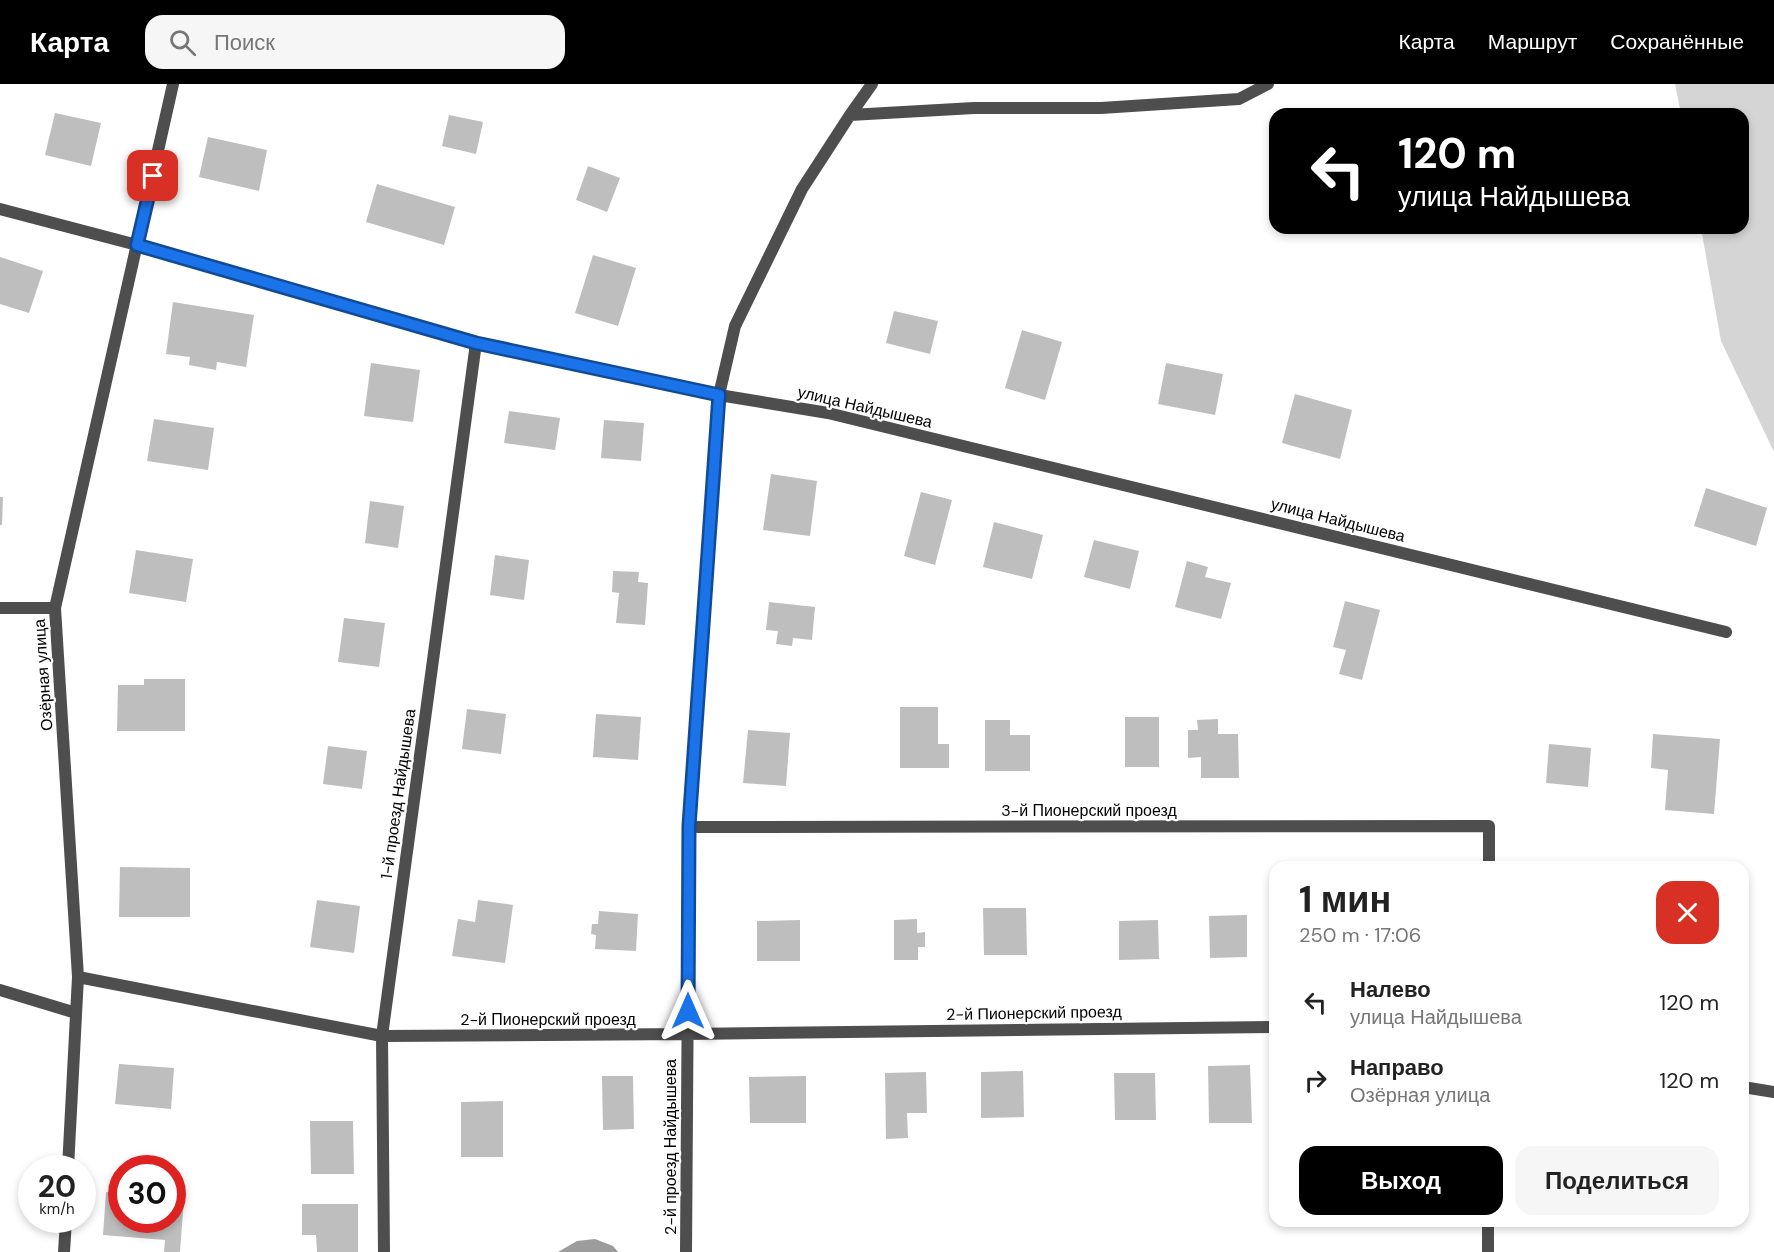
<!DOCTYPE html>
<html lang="ru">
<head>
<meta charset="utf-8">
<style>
  :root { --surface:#fff; --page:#f6f6f6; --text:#222; --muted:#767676; --accent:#000 }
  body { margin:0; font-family:"DM Sans",sans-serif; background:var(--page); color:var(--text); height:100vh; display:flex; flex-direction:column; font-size:22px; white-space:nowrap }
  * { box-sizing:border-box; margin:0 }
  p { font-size:20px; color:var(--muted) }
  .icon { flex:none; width:33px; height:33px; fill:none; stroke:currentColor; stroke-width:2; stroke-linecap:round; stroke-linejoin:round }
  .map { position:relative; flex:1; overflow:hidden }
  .side { position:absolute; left:1269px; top:777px; width:480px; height:366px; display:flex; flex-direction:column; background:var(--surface); border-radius:18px; box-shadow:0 3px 9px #0003 }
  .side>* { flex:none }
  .guide { position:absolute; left:1269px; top:24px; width:480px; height:126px; border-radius:18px; box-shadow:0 3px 9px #0003; background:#000; color:#fff; overflow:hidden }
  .speed { position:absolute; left:18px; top:1071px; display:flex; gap:12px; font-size:30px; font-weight:700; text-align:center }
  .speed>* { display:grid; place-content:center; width:78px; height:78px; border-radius:50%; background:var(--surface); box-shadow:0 3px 9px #0003; line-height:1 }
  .speed small { font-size:15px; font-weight:400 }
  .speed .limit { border:9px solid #d22; background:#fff; color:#111 }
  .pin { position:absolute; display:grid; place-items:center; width:51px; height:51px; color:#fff; margin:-26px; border-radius:12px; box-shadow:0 3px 9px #0006 }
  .me { position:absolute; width:66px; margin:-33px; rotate:0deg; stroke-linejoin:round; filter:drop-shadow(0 0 4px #0008) }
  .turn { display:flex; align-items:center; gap:21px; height:126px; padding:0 30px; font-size:27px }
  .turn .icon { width:78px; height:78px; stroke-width:2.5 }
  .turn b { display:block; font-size:42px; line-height:51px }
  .round { display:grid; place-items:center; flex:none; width:63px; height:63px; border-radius:18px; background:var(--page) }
  .headline { display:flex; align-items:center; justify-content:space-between; height:102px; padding:0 30px }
  h1 { font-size:36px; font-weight:800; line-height:45px }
  .cta { display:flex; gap:12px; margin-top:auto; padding:12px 30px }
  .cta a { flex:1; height:69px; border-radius:18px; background:var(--accent); color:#fff; font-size:24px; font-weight:800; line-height:69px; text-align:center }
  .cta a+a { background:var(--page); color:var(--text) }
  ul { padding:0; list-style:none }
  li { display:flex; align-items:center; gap:18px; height:78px; padding:0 30px }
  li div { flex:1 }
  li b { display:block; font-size:22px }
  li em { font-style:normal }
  header { display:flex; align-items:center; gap:36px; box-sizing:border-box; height:84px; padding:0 30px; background:var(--accent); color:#fff }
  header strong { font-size:28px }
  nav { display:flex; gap:33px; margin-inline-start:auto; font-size:21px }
  .search { width:420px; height:54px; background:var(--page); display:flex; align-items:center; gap:15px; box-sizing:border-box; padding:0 21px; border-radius:18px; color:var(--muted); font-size:22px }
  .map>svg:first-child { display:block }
</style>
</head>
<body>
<header>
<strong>Карта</strong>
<div class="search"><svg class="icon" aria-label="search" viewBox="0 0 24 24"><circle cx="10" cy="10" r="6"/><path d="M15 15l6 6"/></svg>Поиск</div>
<nav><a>Карта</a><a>Маршрут</a><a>Сохранённые</a></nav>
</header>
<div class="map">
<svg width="1774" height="1168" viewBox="0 0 1774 1168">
  <rect width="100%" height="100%" fill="#fff"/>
  <!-- green -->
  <path fill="#d5d5d5" d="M1675,0H1774V368L1721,257L1701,144H1743V30H1681Z"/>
  <!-- water -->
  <path fill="#9c9c9c" d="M595,1155L613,1162L618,1168H558L577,1157Z"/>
  <!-- building -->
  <path fill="#bebebe" d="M55,29L101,39L91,82L45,71Z
    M449,31L483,38L476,70L442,62Z
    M208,53L267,66L259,107L199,93Z
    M588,82L620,94L607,128L576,116Z
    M377,100L455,123L444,161L366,138Z
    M593,171L636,184L618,242L575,229Z
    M0,173L43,187L29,229L0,220Z
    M173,218L254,231L246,283L217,278L216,286L189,281L190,273L166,270Z
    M894,227L938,237L930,270L886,259Z
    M1022,246L1062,258L1045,316L1005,304Z
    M371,279L420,286L413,338L364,332Z
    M1166,279L1223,290L1215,331L1158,320Z
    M1295,310L1352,326L1340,375L1282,359Z
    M509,327L560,334L555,366L504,359Z
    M154,335L214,344L208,386L147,377Z
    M604,336L644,339L641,377L601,374Z
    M771,390L817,397L810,452L763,446Z
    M1706,404L1767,424L1756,462L1694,442Z
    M921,408L952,416L935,481L904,472Z
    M0,413H3L2,441H0Z
    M370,417L404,422L398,464L365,459Z
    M994,438L1043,451L1032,495L983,483Z
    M1094,456L1139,467L1130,505L1084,493Z
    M136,466L193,475L186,518L129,509Z
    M495,471L529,476L524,516L490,511Z
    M1187,477L1208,483L1205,493L1231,499L1221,535L1175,523Z
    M613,487L639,488L638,498L648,499L645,541L616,539L619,509L612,508Z
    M1345,517L1380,526L1362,596L1339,590L1346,566L1333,563Z
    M769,518L815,523L812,556L793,554L792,562L776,560L778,547L766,546Z
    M344,534L385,539L379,583L338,578Z
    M144,595H185V647H117L118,601H144Z
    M900,623H938V660H949V684H900Z
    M467,625L506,630L501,670L462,665Z
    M596,630L641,633L638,676L593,673Z
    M1125,633H1159V683H1125Z
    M1218,635V650H1238L1239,694H1201V673L1188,674V646H1198L1197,636Z
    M985,636H1010V651H1030V687H985Z
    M748,646L790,649L786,702L743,699Z
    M1653,650L1720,655L1714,730L1665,726L1668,686L1651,684Z
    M1549,660L1591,664L1588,703L1546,699Z
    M328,662L367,667L362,705L323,700Z
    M120,783L190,784V833H119Z
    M317,816L360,822L354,869L310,863Z
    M478,816L513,821L505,879L452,872L458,835L475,838Z
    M983,824H1026L1027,871H984Z
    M599,827L638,830L636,867L595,865L596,851L591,850L592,840H598Z
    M1247,831V873L1210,874L1209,832Z
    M917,835V849L925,848V863H918V876H894V836Z
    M800,836V877H757V837Z
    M1158,836L1159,875L1119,876V837Z
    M119,980L174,984L171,1025L115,1020Z
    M1250,981L1252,1039H1209L1208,982Z
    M1023,987L1024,1033L981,1034V988Z
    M926,988L927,1029H907L908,1054L886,1055L885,989Z
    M1114,989H1155L1156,1036H1115Z
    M602,992H633L634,1045L603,1046Z
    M806,992V1039H750L749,993Z
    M503,1017V1073H461V1018Z
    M310,1037H353L354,1090H311Z
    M106,1108L122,1109V1136H172V1114H184L180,1168H164L165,1156L103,1151Z
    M302,1120H358V1168H317L316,1151H302Z"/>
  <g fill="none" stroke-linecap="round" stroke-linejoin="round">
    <!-- service -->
    <path stroke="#4e4e4e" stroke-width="12" d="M850,31L974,24H1101L1239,15L1268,0
      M719,311L735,242L802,105L850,31L872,0"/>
    <!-- minor -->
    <path stroke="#4e4e4e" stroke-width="12" d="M0,125L137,161L476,259L719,311L828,329L1726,548
      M0,524H55
      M689,743L1489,742V783
      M78,893L382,952L687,950L1275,943
      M0,906L76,929
      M1743,1003L1774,1008
      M68,1084L78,893L55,524L173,0
      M64,1168L66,1136
      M384,1168L382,952L476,259
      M686,1168L689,743L719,311
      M1488,1168V1137"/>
  </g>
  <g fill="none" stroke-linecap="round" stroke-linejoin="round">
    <!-- route casing -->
    <g stroke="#114b97" stroke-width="15">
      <path id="route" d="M153,92L137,161L476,259L719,311L689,742L688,927"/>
    </g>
    <!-- route -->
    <use href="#route" stroke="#1a73e8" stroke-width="10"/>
  </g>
  <g text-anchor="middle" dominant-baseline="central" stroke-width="4.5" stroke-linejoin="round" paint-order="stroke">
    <!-- street labels -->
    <g font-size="16" fill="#000" stroke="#fff">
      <text transform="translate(865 323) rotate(13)">улица Найдышева</text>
      <text transform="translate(1338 436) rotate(14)">улица Найдышева</text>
      <text transform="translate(43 591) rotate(-94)">Озёрная улица</text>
      <text transform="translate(398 710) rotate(-82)">1-й проезд Найдышева</text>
      <text x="1089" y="726">3-й Пионерский проезд</text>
      <text transform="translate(1034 929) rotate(-1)">2-й Пионерский проезд</text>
      <text x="548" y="935">2-й Пионерский проезд</text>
      <text transform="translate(670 1063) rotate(-90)">2-й проезд Найдышева</text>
    </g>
  </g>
</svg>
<div class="speed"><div>20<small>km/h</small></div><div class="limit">30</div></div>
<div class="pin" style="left:153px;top:92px;background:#d93025"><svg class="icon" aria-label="arrive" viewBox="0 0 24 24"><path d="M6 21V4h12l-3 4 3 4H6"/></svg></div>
<svg class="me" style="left:688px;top:927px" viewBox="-20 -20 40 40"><path d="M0-17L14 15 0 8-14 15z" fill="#1a73e8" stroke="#fff" stroke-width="4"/></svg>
<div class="guide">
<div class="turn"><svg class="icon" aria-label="left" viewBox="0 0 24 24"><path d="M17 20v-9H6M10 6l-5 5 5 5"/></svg><div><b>120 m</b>улица Найдышева</div></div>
</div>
<section class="side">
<div class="headline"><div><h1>1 мин</h1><p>250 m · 17:06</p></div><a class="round" style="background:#d93025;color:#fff"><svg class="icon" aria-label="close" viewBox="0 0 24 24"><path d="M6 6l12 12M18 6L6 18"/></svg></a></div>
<ul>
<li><svg class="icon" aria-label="left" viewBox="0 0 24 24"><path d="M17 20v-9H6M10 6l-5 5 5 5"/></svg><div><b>Налево</b><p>улица Найдышева</p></div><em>120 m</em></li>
<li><svg class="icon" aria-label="right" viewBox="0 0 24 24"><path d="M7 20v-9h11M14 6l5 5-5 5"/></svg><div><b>Направо</b><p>Озёрная улица</p></div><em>120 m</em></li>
</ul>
<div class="cta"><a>Выход</a><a>Поделиться</a></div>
</section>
</div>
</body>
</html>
